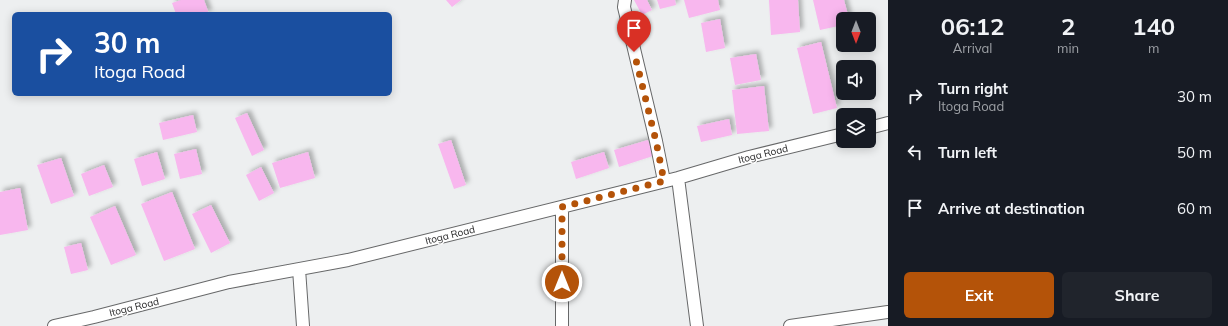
<!DOCTYPE html>
<html lang="en">
<head>
<meta charset="utf-8">
<style>
  :root { --surface:#171b24; --page:#20242c; --text:#f1f3f6; --muted:#9ea1a6; --accent:#b45309 }
  body { margin:0; font-family:Mulish,sans-serif; background:var(--page); color:var(--text); height:100vh; display:flex; flex-direction:column; font-size:15px; white-space:nowrap }
  * { box-sizing:border-box; margin:0 }
  p { font-size:13px; color:var(--muted) }
  .icon { flex:none; width:22px; height:22px; fill:none; stroke:currentColor; stroke-width:2; stroke-linecap:round; stroke-linejoin:round }
  .map { position:relative; flex:1; overflow:hidden }
  .sheet { display:flex; flex-direction:column; background:var(--surface); width:340px }
  .sheet>* { flex:none }
  .hud { position:absolute; left:12px; top:12px; width:380px; height:84px; border-radius:6px; box-shadow:0 2px 10px #0003; background:#1a4fa0; color:#fff; overflow:hidden }
  .needle { width:26px; rotate:180deg }
  .controls { position:absolute; left:836px; top:12px; display:grid; gap:8px }
  .controls a { display:grid; place-items:center; width:40px; height:40px; border-radius:6px; background:var(--surface); box-shadow:0 2px 10px #0003; font-size:20px }
  .pin { position:absolute; display:grid; place-items:center; width:34px; height:34px; color:#fff; margin:-41px -17px; border-radius:50% 50% 50% 0; rotate:-45deg; box-shadow:0 0 4px #0007 }
  .pin .icon { rotate:45deg }
  .me { position:absolute; width:44px; margin:-22px; rotate:0deg; stroke-linejoin:round; filter:drop-shadow(0 0 3px #0008) }
  .turn { display:flex; align-items:center; gap:14px; height:84px; padding:0 16px; font-size:18px }
  .turn .icon { width:52px; height:52px; stroke-width:2.5 }
  .turn b { display:block; font-size:28px; line-height:34px }
  .eta { display:flex; justify-content:space-evenly; align-items:center; height:68px; text-align:center }
  .eta b { font-size:24px; font-weight:700; line-height:28px }
  .primary-button { display:flex; gap:8px; margin-top:auto; padding:8px 16px }
  .primary-button a { flex:1; height:46px; border-radius:6px; background:var(--accent); color:#fff; font-size:16px; font-weight:700; line-height:46px; text-align:center }
  .primary-button a+a { background:var(--page); color:var(--text) }
  ul { padding:0; list-style:none }
  li { display:flex; align-items:center; gap:12px; height:56px; padding:0 16px }
  li div { flex:1 }
  li b { display:block; font-size:15px }
  li em { font-style:normal }
  main { display:flex; flex:1; min-height:0 }
  .map>svg:first-child { display:block }
</style>
</head>
<body>
<main>
<div class="map">
<svg width="888" height="326" viewBox="0 0 888 326">
  <defs>
    <filter id="shadow"><feDropShadow dx="3.5" dy="-3.5" stdDeviation="2" flood-color="#0004"/></filter>
  </defs>
  <rect width="100%" height="100%" fill="#edeff0"/>
  <!-- building -->
  <path fill="#f8b7ee" filter="url(#shadow)" d="M181,0H204L209,14H176L172,3Z
    M446,0H461L452,7Z
    M634,0H647L652,10L642,15Z
    M657,0H675L676,5L660,9Z
    M684,0H718L720,10L689,18Z
    M769,0H798L800,32L771,35Z
    M813,0H844L849,19H843V25L820,30Z
    M720,19L725,48L706,52L701,23Z
    M821,42L837,108L813,114L797,48Z
    M756,54L761,80L735,85L730,58Z
    M764,86L769,131L737,134L732,90Z
    M247,113L264,150L252,156L235,118Z
    M193,115L197,132L163,140L159,123Z
    M729,119L732,135L701,142L697,126Z
    M451,140L466,185L454,189L438,144Z
    M648,140L653,156L619,167L614,150Z
    M196,149L202,174L180,179L174,154Z
    M157,152L165,179L142,186L134,159Z
    M308,152L315,178L280,188L272,163Z
    M604,152L609,168L576,179L571,162Z
    M61,158L74,196L51,204L37,165Z
    M104,165L113,187L89,196L81,174Z
    M261,167L274,193L259,201L246,175Z
    M20,188L28,230L0,235V192Z
    M172,192L195,249L164,261L141,204Z
    M211,205L230,243L211,253L192,214Z
    M115,206L136,255L111,265L90,217Z
    M81,243L88,270L71,274L64,247Z"/>
  <g fill="none" stroke-linecap="round" stroke-linejoin="round">
    <!-- minor casing -->
    <g stroke="#676869" stroke-width="14">
      <path id="minor" d="M625,0L624,7L656,141L664,181
        M869,128L888,123
        M678,178L697,326
        M562,207V326
        M299,269L303,326
        M54,326L94,317L229,282L348,260L678,178L749,157L843,134
        M790,326L888,312"/>
    </g>
    <!-- minor -->
    <use href="#minor" stroke="#fff" stroke-width="12"/>
  </g>
  <g fill="none" stroke-linecap="round" stroke-linejoin="round">
    <!-- route -->
    <path stroke="#b45309" stroke-width="7" stroke-dasharray="0 12.6" d="M562,282V207L664,181L656,141L634,52"/>
  </g>
  <g text-anchor="middle" dominant-baseline="central" stroke-width="3" stroke-linejoin="round" paint-order="stroke">
    <!-- street labels -->
    <g font-size="10" fill="#29292a" stroke="#fff">
      <text transform="translate(763 154) rotate(-14)">Itoga Road</text>
      <text transform="translate(450 235) rotate(-14)">Itoga Road</text>
      <text transform="translate(134 307) rotate(-14)">Itoga Road</text>
    </g>
  </g>
</svg>
<div class="controls">
<a><svg class="needle" viewBox="-14 -14 28 28"><path d="M0-13l5 13h-10z" fill="#e53935"/><path d="M0 13l5-13h-10z" fill="#9ea1a6"/></svg></a>
<a><svg class="icon" aria-label="sound" viewBox="0 0 24 24"><path d="M4 9h4l5-4v14l-5-4H4zM17 9q2 3 0 6"/></svg></a>
<a><svg class="icon" aria-label="layers" viewBox="0 0 24 24"><path d="M12 4l9 5-9 5-9-5zM3 14l9 5 9-5"/></svg></a>
</div>
<div class="pin" style="left:634px;top:52px;background:#d93025"><svg class="icon" aria-label="arrive" viewBox="0 0 24 24"><path d="M6 21V4h12l-3 4 3 4H6"/></svg></div>
<svg class="me" style="left:562px;top:282px" viewBox="-20 -20 40 40"><circle r="17" fill="#b45309" stroke="#fff" stroke-width="3"/><path d="M0-11L8 9 0 5-8 9z" fill="#fff"/></svg>
<div class="hud">
<div class="turn"><svg class="icon" aria-label="right" viewBox="0 0 24 24"><path d="M7 20v-9h11M14 6l5 5-5 5"/></svg><div><b>30 m</b>Itoga Road</div></div>
</div>
</div>
<section class="sheet">
<div class="eta">
<div><b>06:12</b><p>Arrival</p></div>
<div><b>2</b><p>min</p></div>
<div><b>140</b><p>m</p></div>
</div>
<ul>
<li><svg class="icon" aria-label="right" viewBox="0 0 24 24"><path d="M7 20v-9h11M14 6l5 5-5 5"/></svg><div><b>Turn right</b><p>Itoga Road</p></div><em>30 m</em></li>
<li><svg class="icon" aria-label="left" viewBox="0 0 24 24"><path d="M17 20v-9H6M10 6l-5 5 5 5"/></svg><div><b>Turn left</b></div><em>50 m</em></li>
<li><svg class="icon" aria-label="arrive" viewBox="0 0 24 24"><path d="M6 21V4h12l-3 4 3 4H6"/></svg><div><b>Arrive at destination</b></div><em>60 m</em></li>
</ul>
<div class="primary-button"><a>Exit</a><a>Share</a></div>
</section>
</main>
</body>
</html>
